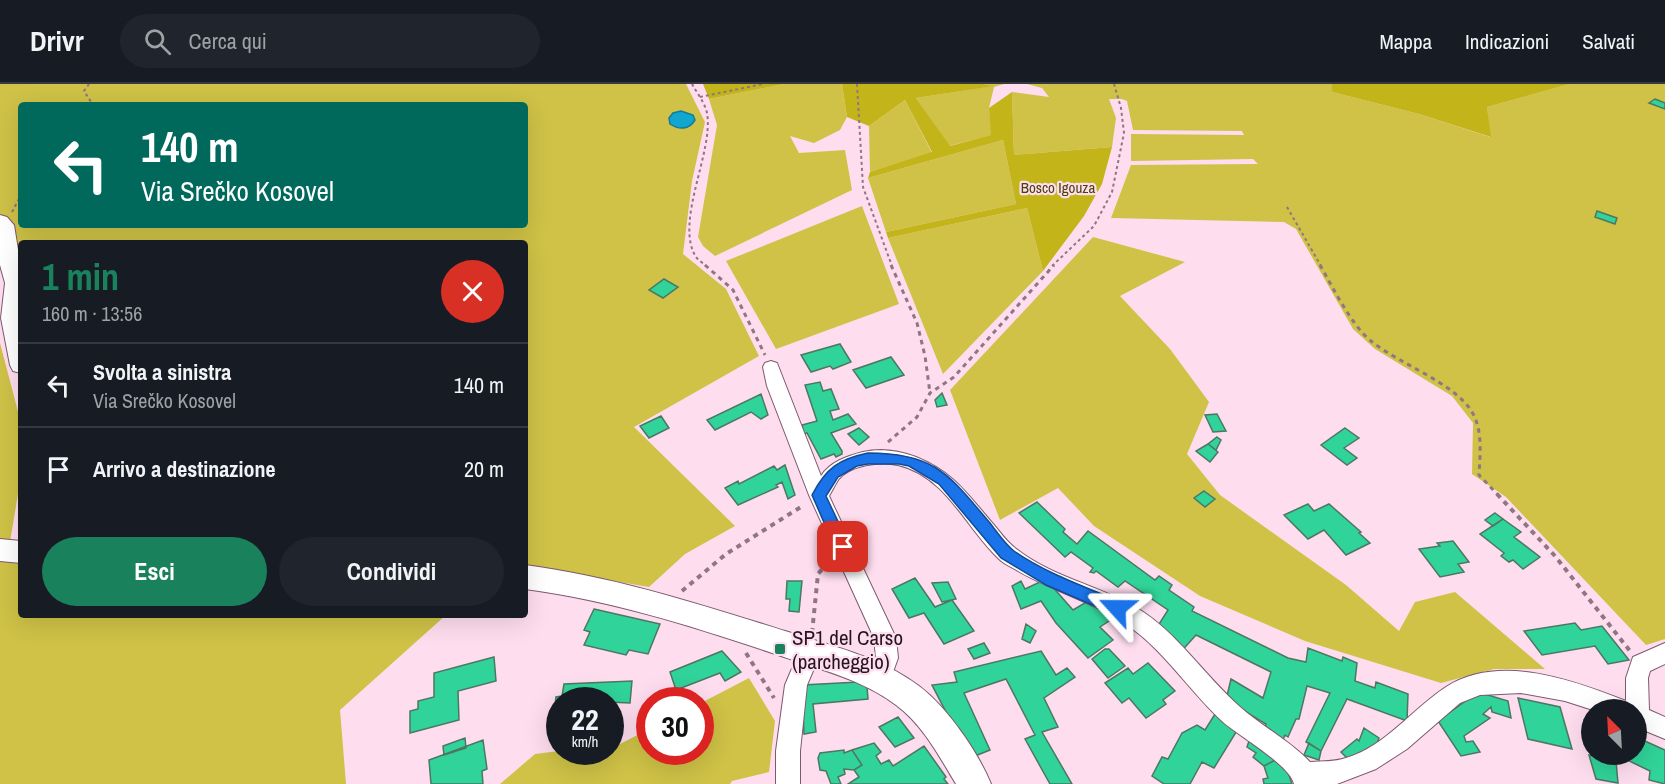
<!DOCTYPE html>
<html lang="it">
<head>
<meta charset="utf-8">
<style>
  :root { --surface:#171b24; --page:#20242c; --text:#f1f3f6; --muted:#9ea1a6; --line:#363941; --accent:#19815c }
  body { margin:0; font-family:"Archivo Narrow",sans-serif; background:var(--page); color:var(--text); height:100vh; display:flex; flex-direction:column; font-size:22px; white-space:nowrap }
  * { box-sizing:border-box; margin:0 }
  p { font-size:20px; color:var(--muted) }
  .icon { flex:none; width:33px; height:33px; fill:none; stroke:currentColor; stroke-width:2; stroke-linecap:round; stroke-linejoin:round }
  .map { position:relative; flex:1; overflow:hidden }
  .drawer { position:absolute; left:18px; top:156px; width:510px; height:378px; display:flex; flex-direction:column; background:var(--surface); border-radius:6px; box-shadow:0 6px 24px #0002 }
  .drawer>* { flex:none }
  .banner { position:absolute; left:18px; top:18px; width:510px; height:126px; border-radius:6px; box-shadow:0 6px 24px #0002; background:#00695c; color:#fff; overflow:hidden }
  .needle { width:39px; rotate:336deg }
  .tools { position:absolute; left:1581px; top:615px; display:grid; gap:12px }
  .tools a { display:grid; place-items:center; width:66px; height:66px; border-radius:50%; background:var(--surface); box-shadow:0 6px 24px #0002; font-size:30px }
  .speed { position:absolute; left:546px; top:603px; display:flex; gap:12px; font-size:30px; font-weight:700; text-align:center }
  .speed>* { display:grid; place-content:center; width:78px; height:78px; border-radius:50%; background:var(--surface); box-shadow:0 6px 24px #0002; line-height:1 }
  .speed small { font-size:15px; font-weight:400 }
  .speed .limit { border:9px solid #d22; background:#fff; color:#111 }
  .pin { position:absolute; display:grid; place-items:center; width:51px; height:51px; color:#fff; margin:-26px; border-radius:12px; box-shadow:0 3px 9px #0006 }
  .me { position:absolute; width:66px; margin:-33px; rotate:294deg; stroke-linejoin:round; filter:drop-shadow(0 0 4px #0008) }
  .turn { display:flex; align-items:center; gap:21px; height:126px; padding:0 24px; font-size:27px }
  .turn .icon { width:78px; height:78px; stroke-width:2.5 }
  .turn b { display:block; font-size:42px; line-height:51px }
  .round { display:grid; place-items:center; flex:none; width:63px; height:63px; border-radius:32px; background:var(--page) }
  .head { display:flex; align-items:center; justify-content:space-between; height:102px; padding:0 24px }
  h1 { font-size:36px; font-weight:700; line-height:45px; color:var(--accent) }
  .primary-button { display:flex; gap:12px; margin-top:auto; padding:12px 24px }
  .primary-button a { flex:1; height:69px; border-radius:36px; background:var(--accent); color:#fff; font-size:24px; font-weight:700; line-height:69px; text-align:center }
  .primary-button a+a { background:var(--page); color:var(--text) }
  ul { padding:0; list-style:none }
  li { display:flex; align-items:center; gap:18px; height:84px; padding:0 24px; border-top:2px solid var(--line) }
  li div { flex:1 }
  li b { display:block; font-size:22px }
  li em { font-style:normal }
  header { display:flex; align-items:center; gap:36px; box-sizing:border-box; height:84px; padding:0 30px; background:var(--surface); border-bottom:2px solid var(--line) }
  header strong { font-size:28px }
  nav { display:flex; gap:33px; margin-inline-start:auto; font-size:21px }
  .search { width:420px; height:54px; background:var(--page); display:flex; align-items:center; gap:15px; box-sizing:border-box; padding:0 21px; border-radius:33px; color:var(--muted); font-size:22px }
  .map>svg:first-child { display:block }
</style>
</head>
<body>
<header>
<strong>Drivr</strong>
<div class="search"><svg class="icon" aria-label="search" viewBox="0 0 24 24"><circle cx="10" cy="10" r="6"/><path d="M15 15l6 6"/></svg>Cerca qui</div>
<nav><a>Mappa</a><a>Indicazioni</a><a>Salvati</a></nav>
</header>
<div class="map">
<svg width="1665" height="700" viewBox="0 0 1665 700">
  <rect width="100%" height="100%" fill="#feddef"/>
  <!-- green -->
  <path fill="#cfc247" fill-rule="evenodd" d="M0,0H686L705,38L692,97L683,170L726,205L759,272L634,343L735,442L685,470L649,503L525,482V159H21V197L12,138L0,131ZM21,21H525V141H21Z
    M784,0H842L847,33L840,46L814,59L790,52L799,69L845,66L852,106L715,172L703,162L698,153L717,41L709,15Z
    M984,0H1004L994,3L989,24L992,51L949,62L916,14L992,2Z
    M1027,0H1332V8L1419,30L1490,53L1487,23L1570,0H1665V555L1646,561L1506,413L1472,390L1473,339L1452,312L1375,265L1353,245L1296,145L1284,138L1111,134L1131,81L1258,80L1253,75L1131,77V50L1244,51L1242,47L1133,46L1127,17L1122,15H1109L1116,34L1112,63L1014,71L1012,8L1049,13L1042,4Z
    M905,16L932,69L870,88L869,42Z
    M1003,56L1016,120L886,148L868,94Z
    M862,122L899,220L776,265L726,177Z
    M1027,124L1043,187L943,290L888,154Z
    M1093,153L1185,178L1120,212L1170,265L1209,318L1187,370L1220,411L1346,501L1399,547L1415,518L1455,508L1545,585H1494L1441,599L1305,557L1200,512L1094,442L1058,404L1000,436L950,306Z
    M0,259L21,339V392L10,458L0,457Z
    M0,477L21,480V531H446L340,626L346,700H0Z
    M749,594L775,637L769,688L732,697L730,700H500L535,670L559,667L610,668L611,661L620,660L649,645L650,668H700L701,619Z"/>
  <!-- forest -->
  <path fill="#c2b419" d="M703,0H784L709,15Z
    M842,0H984L994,2L916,14L950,62L991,51L989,24L1012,8L1014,71L1112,63L1102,100L1084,132L1043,187L1027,124L888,154L886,148L1016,120L1003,56L868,94L870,88L932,68L905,16L869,42L847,33Z
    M1332,0H1570L1487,23L1491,53L1419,30L1332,8Z"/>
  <!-- water -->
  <path fill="#10a6ce" stroke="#167a99" stroke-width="1.5" d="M681,27L693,31L695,36C689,46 679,46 670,40L669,34L673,29Z"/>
  <!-- building -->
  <path fill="#30d399" stroke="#4d7663" stroke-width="1.5" d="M1655,15L1665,19V25L1649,19Z
    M1597,127L1617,134L1615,140L1595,133Z
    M664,195L678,203L663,214L649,206Z
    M840,260L851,278L833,285L830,282L811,288L801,271Z
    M891,273L904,291L866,304L853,286Z
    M820,298L823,307L831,305L839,325L830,327L833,336L848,330L856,340L831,349L842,367V370L836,373L834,370L821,375L807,349L804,350L802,341L817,337L805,301Z
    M942,309L947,321L937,323L935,316Z
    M761,310L768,331L761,335L751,328L715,346L707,336Z
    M1217,330L1226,347L1213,348L1205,331Z
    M661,332L669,344L649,354L640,342Z
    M859,344L869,353L859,361L848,350Z
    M1345,344L1359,354L1344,364L1357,374L1347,381L1321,361Z
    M1217,353L1221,356L1216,366L1208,360Z
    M1208,360L1218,368L1210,378L1196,367Z
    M785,381L795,411L788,415L782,398L776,401L778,403L738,421L725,404L738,397L739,400L774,382L777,386Z
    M1204,407L1215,415L1205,423L1194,414Z
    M1037,418L1065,445L1063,448L1077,460L1088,447L1155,496L1159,492L1172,501L1169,506L1194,523L1192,527L1288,574L1306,578L1308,564L1342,577L1343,573L1357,579L1355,597L1375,604L1376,598L1408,610L1407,637L1347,615L1321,667L1306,658L1330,609L1307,602L1299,635H1296L1288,653L1285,651L1282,658L1263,648L1266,640L1226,616L1231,595L1263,614L1271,588L1196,551L1179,570L1156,545L1168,526L1125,497L1118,503L1096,487L1094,489L1090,488L1093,484L1071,468L1065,473L1019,429Z
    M1308,420L1314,427L1329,420L1361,448L1359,449L1370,459L1346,471L1324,446L1308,455L1284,431Z
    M1495,429L1503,435L1493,442L1485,436Z
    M1503,435L1521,448L1514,453L1540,473L1523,485L1513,476L1509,478L1501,472L1504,469L1480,450Z
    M1453,457L1469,478L1458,480L1464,488L1440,493L1419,465L1440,462L1437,459Z
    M915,494L935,523L952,516L974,547L944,560L924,529L909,534L892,505Z
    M787,497H802L799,528L789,527L790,515H786Z
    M1021,497L1025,505L1042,497L1050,500L1073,526L1088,517L1118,531L1100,543L1113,556L1088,574L1056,539L1041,517L1021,525L1012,502Z
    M948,498L956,515L942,518L932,499Z
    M594,525L660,540L648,570L629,566L626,571L584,561L590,548L584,546Z
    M1575,539L1581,546L1602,542L1629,576L1608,580L1595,562L1542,571L1524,547Z
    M1026,540L1036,547L1030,559L1022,555Z
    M984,559L990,569L974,575L968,565Z
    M1105,565H1109L1125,582L1108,594L1092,575Z
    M722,567L741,588L725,597L720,589L676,606L670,588Z
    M1041,567L1056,591L1067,584L1075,593L1044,614L1058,643L1042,648L1072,700H1050L1025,655L1035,651L1006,595L964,609L990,666L970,674L932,601L957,598L954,588Z
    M494,573L496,597L458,607L459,636L410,649V627L418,625V617L434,613V589Z
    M1148,579L1175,607L1163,616L1166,620L1146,634L1129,614L1122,619L1105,599L1128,584L1133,590Z
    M632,597L630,619L560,616V621H555L556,613L562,612L564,600Z
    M859,598L867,603L868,615L813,620L816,648L804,650L802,601Z
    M1478,608L1508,617L1511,634L1492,628L1491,623L1483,630L1490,634L1464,652L1466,658L1473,657L1480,668L1461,672L1438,637Z
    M1518,614L1560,623L1572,665L1528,655Z
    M1215,630L1238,645L1214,684L1202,678L1190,700H1164L1152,692L1162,673L1168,675L1182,649L1197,641L1205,646Z
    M898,633L914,654L895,663L879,643Z
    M1364,644L1379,654L1377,660L1352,679L1341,668L1357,655L1359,657Z
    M1636,653L1665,666V700L1649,696L1650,687L1619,672L1636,670Z
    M465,654L466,664L444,671L443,662Z
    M1250,654L1279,674L1264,682L1253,673L1256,669L1247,663Z
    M483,656L487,685L482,687L483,700H431L429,676Z
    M874,659L881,668L876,672L881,680L889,676L893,682L924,662L946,693L944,695L948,700H848L859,693L854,686L862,681L852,666Z
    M1309,659L1321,667L1319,676L1304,671Z
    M844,666V669L852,666L862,681L854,686L844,685L845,690L838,693L841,700H831L826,687L820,686L818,674L820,669Z
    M1589,671L1616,677L1618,699L1596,695Z
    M1279,674L1288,688L1292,700H1264L1263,695L1268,694L1264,682Z"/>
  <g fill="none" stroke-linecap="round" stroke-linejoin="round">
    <!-- street casing -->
    <g stroke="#7d596e" stroke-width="2">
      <path id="street" d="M771,277L777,279L821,392C830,378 847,372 863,368C880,364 900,367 916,373C955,389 967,410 994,441C1000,448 1007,458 1015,464C1051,493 1098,501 1137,524C1177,548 1204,591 1239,622C1261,642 1289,656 1310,678C1322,677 1334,678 1346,674C1386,662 1412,625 1446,603C1499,569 1573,596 1626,617V594L1633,573L1665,559V580L1650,587L1648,594L1649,626L1665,633V655L1636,643V626H1593L1565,617L1521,609L1480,611L1460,619L1407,665L1376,685L1337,700H1294C1290,681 1239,652 1223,638C1189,607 1163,564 1124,539C1091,517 1052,507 1018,487C1012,483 1004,480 999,475C966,444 946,392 898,381C880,377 850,381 838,396C835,401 832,407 829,412L896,554L898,574L888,602L880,605L872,602L869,595L876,574L874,554L809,411L767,302L763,283L765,279Z
        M810,558L818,561L821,568L807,601L800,667V700H776V667L785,601L802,561Z"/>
    </g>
    <!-- secondary casing -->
    <g stroke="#7d596e" stroke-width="2">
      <path id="secondary" d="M0,131L7,133L14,141L21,184V289L13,287L10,281L1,234L5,199L0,181Z
        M0,455L21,457V479L0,477Z
        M525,481C615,493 699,520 785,547C829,561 881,573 919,602C947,623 978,668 991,700H956C939,672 923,641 896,621C863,596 822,586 784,573C698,544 615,517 525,505Z"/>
    </g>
    <!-- path-far2 -->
    <path stroke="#8e7683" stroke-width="2" stroke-dasharray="3 3" stroke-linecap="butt" d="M89,0L84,7L93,21
      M692,0C697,9 705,19 707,29C714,68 674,138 696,173C698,176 703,179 706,182
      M857,0L863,103L892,182
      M700,13L763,0
      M1287,123L1321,182
      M12,128L21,111
      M1052,182L1094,142L1112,108L1124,49L1121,24L1114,0"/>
    <!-- path-far1 -->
    <path stroke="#8e7683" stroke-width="3" stroke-dasharray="4.5 4.5" stroke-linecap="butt" d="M705,181L733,206L765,271
      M891,181L917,239L925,272L930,309
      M1320,181C1332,202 1352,242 1371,257C1399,280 1455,299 1472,328C1483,346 1480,371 1479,391L1498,411
      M888,358L917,333L930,309L954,293L1054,181"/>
    <!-- path -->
    <path stroke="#8e7683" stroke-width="4" stroke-dasharray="5 5" stroke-linecap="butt" d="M1497,410L1555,472L1630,567
      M682,507L726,470L804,421
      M812,549L818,490L830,476
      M746,569L774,614"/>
    <!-- street -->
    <use href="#street" fill="#fff" fill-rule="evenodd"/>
    <!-- secondary -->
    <use href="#secondary" fill="#fff" fill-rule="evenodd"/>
  </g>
  <!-- route -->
  <path fill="#1a73e8" stroke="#114b97" stroke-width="1.5" d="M868,369C936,369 949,391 990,439C997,448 1005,460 1014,467C1047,490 1086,503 1123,519L1125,524L1123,529L1117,531L1111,529L1046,501L1001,474L939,400L909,382L899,380H868L857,382L838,393L826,412L850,463L848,468L843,469L837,468L812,411C826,384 839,375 868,369Z"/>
  <!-- markers -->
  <rect fill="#19815c" stroke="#feddef" stroke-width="2" x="774" y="559" width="12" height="12" rx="3"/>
  <g text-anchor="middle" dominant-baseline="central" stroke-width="4.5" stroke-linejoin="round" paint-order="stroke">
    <!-- far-park labels -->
    <g font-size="15" fill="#494309" stroke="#feddef">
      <text x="1058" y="103">Bosco Igouza</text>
    </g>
    <!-- near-poi labels -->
    <g font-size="21" fill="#24151e" stroke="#feddef" text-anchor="start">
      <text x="792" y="553">SP1 del Carso<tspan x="792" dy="24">(parcheggio)</tspan></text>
    </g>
  </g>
</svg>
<div class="tools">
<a><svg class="needle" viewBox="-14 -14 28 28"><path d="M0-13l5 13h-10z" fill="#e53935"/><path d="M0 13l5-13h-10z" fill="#9ea1a6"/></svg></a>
</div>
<div class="speed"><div>22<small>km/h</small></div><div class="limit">30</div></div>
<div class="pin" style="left:843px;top:463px;background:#d93025"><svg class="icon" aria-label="arrive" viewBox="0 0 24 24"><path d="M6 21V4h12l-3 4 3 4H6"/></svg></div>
<svg class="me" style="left:1117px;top:524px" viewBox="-20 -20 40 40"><path d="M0-17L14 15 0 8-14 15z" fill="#1a73e8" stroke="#fff" stroke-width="4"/></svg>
<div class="banner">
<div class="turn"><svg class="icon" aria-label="left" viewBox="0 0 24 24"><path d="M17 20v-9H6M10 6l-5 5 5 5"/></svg><div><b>140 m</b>Via Srečko Kosovel</div></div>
</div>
<section class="drawer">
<div class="head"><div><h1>1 min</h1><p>160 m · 13:56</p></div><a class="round" style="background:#d93025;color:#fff"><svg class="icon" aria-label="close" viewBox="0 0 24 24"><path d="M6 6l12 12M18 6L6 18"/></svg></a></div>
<ul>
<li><svg class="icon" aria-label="left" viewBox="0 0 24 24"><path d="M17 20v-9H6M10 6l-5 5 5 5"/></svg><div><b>Svolta a sinistra</b><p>Via Srečko Kosovel</p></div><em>140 m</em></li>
<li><svg class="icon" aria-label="arrive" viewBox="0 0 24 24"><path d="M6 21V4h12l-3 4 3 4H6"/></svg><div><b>Arrivo a destinazione</b></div><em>20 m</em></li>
</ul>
<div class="primary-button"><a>Esci</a><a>Condividi</a></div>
</section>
</div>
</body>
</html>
